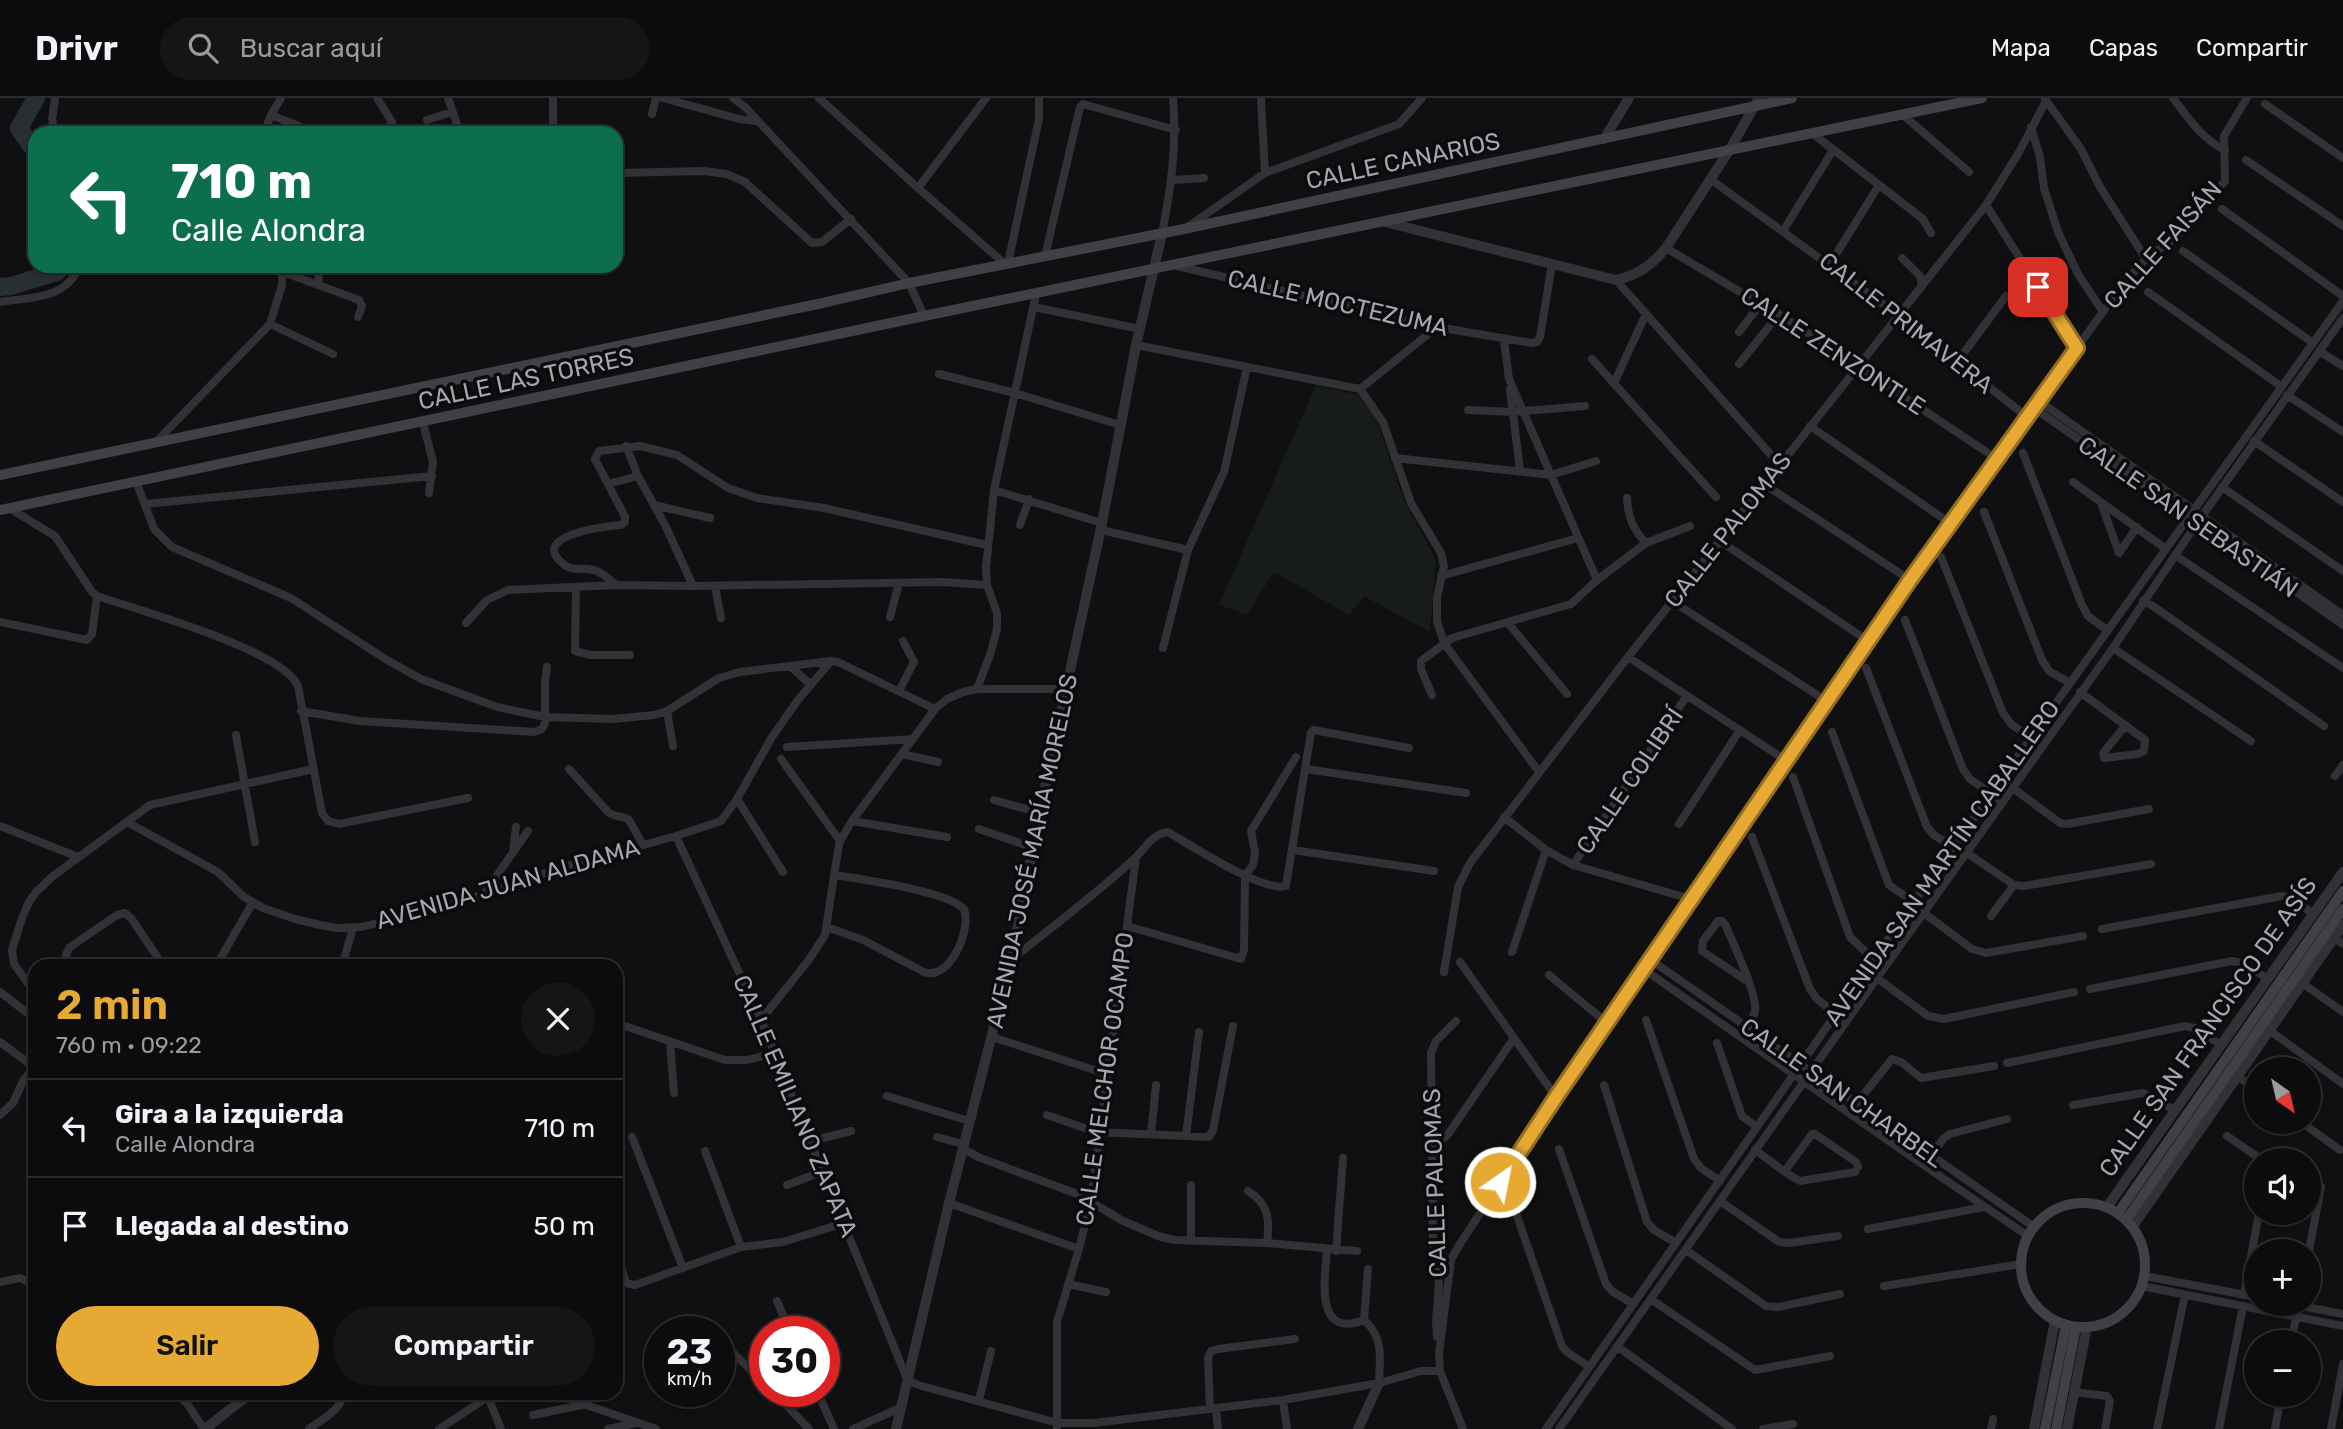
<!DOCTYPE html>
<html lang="es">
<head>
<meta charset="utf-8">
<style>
  :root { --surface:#0c0c0e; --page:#151517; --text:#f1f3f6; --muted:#9a9b9e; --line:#2c2c2e; --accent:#e6aa34 }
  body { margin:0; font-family:Rubik,sans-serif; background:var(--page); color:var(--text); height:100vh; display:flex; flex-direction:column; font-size:26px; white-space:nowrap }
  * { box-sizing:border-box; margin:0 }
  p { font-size:23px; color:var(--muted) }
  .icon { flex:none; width:38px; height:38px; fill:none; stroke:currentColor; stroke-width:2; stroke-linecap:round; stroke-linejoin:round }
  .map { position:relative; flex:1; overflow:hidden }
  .panel { position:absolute; left:28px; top:861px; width:595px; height:441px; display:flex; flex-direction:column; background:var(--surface); border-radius:21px; box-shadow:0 2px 5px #0004,0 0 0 2px var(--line) }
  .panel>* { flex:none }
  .top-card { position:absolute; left:28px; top:28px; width:595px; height:147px; border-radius:21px; box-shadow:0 2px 5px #0004,0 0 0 2px var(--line); background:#0b6e4f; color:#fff; overflow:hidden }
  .needle { width:46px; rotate:146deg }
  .controls { position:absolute; left:2244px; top:959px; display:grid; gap:14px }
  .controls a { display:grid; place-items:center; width:77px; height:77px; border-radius:50%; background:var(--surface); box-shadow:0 2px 5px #0004,0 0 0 2px var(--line); font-size:35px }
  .speed { position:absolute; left:644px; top:1218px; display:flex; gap:14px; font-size:35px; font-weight:700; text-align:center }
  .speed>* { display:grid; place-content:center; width:91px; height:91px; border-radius:50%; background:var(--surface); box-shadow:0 2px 5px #0004,0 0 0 2px var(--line); line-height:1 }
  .speed small { font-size:18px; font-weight:400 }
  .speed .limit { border:10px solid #d22; background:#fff; color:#111 }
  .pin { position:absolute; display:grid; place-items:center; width:60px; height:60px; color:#fff; margin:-30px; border-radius:14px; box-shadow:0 4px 10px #0006 }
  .me { position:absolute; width:77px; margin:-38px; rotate:33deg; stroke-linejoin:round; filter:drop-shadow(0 0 5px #0008) }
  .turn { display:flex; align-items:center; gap:24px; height:147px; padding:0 28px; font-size:32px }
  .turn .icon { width:91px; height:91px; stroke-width:2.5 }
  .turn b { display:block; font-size:49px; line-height:60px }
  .round { display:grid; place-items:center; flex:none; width:74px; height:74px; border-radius:37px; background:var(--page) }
  .summary { display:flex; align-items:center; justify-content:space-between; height:119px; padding:0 28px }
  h1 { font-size:42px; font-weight:600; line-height:52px; color:var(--accent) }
  .primary-button { display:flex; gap:14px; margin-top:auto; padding:14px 28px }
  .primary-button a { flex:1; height:80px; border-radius:42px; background:var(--accent); color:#111; font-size:28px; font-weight:600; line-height:80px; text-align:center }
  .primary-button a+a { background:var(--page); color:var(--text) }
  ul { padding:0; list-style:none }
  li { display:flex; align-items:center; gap:21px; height:98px; padding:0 28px; border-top:2px solid var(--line) }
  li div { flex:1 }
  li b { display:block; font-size:26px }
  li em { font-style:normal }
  header { display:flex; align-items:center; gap:42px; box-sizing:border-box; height:98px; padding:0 35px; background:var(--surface); border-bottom:2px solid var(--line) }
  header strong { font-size:33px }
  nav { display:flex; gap:38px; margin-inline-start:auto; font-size:24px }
  .search { width:490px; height:63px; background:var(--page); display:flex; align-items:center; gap:18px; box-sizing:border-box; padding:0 24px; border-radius:38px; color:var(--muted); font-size:26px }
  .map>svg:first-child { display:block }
</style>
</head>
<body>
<header>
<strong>Drivr</strong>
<div class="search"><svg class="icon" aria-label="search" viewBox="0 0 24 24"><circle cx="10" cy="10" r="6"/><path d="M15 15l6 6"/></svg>Buscar aquí</div>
<nav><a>Mapa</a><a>Capas</a><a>Compartir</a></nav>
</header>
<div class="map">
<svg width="2343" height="1331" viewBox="0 0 2343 1331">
  <rect width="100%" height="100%" fill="#101012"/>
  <!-- green -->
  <path fill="#171c18" d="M1316,287L1358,297L1376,320L1404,403L1436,461L1430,534L1364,498L1349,517L1274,474L1247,517L1219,507Z"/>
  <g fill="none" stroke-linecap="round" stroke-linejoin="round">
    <!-- river -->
    <path stroke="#282f34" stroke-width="18" d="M35,53L19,30L36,0
      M0,189L11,188L57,174L60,168"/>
    <!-- minor -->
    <path stroke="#323236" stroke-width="8" d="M377,0L392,24L387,35
      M448,0L460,35
      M553,0V35
      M663,0L739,21L756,23
      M733,0L745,9L909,185L924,218
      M819,0L918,90L1005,166
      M2173,0C2189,21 2201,40 2225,52
      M2045,1L2081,51L2100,89L2146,161
      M2265,6L2343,60
      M652,16L656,0
      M1902,16L1969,74
      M271,17L299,28L310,35
      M427,22L452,14
      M2031,29L2040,59L2044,90L2058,134L2078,176L2103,214
      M55,35L52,21L55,0
      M264,35L271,17L281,0
      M1812,35L1923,121L1931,135
      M2246,62L2343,128
      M616,75L704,73L727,76L745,84L812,145L822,144L851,121
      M1265,75L1399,26L1422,0
      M1710,81L1898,217L2027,319
      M1173,82L1204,80
      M918,90L986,0
      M1986,107L2077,250
      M2222,111L2343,198
      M1189,128L1265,75L1261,0
      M1783,133L1833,52
      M1162,136C1171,89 1177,48 1173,0
      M1666,150L1796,227L1997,361
      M2183,153L2313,245
      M1045,158L1080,9L1083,6L1176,32
      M1902,160L1920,178L1922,188
      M1008,165L1039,21V0
      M1830,166L1879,87
      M318,168L319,186
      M1177,168L1437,229L1532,245L1537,244L1540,239L1552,166
      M283,174L359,202L362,208L358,219
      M1616,182L1779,366
      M2148,194L2282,289
      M0,204C32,199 65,202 80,168
      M1034,209L1140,231
      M270,226L333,256
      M1739,234L1761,205
      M1504,242L1509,281L1597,482
      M1136,247L1360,291L1383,324L1411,405L1441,455L1444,468L1437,500V523L1444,545L1539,674
      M2319,253L2343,268
      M1592,261L1716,399
      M1957,264L2006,198
      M1739,266L1779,216
      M939,276L1015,295L1120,327
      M1614,285L1645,218
      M1360,291L1437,229
      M1510,291L1520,373
      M2287,297L2343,334
      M2039,303L2343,517
      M2034,310L2343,527
      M1468,312L1513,314L1585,308
      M423,325L433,364L429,395
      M1810,328L1951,426
      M2254,343L2343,404
      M156,344L270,226L282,187V168
      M626,348L638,378L666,429L693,488
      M2023,355L2082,507L2088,518L2108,533
      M1395,360L1551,377L1596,363
      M136,383L154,431L172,449L291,500L387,562L421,581L497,609L545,619L613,621L654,617L667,613L719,580L740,574L831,563L838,564L935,611
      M2073,384L2166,451
      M608,386L638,378
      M1764,386L1910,482
      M2222,389L2343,473
      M994,392L1102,425
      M1627,400C1628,420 1633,431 1646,445
      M2101,405L2119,455
      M145,406L432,378
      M654,407L710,420
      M9,410L55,438L92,494L97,498C138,512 283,552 298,588L322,715L328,723L339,726L468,700
      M1984,414L2042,562L2049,573L2070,585
      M1020,427L1029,401
      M1101,432L1188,452
      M1720,443L1868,543
      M2119,455L2137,429
      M2175,457L2343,570
      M1941,459L2003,615L2011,626L2031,640
      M1441,478L1578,440
      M616,487C607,479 600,472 588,471C580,470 573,473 566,468C524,438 605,428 621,427L625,424V419L595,361L599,353L640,348L677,357L728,390L757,400L824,410L987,447
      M715,488L721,520
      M576,490L575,553L591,557H630
      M1672,503L1828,604
      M2143,503L2153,508L2324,628
      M890,519L899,485
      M1905,522L1963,671L1970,681L2003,704
      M0,524L87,542L92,536L97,498
      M466,525L487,502L508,492L616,487L693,488L942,484L987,487
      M1508,525L1567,596
      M1163,550L1188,452L1224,374L1247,269
      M2113,550L2251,643
      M1628,559L1787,663
      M790,568L811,587
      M1866,570L1927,729L1934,737L1953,749
      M977,591L990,557L997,531V515L987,487L986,470L994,392L1036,196
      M899,593L914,564L903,543
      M2080,594L2145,642L2144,653L2138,656L2104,660L2103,655L2126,627
      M1432,597L1421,571V563L1452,540L1571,506L1597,482L1646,445L1690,428
      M301,613L360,623L534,634L542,631L545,625V583L547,569
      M667,613L673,648
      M1832,634L1889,787L1914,804
      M236,637L255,744
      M787,649L913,641
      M902,656L938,664
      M781,661L840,743
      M569,671L608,714C615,720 623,717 629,722L643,747
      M1306,671L1466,695
      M2335,678L2343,667
      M1793,679L1850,839L1873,861
      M2013,690L2060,725L2067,726L2149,711
      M737,701L783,774
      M994,702L1040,715
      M1504,719L1546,752L1573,767L1691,801
      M852,723L947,739
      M127,724L218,774L244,799L263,810L295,821L320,827L337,830L362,829L483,797L563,769L676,738L721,723L737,701L772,639L798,602L831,563
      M1679,726L1740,632
      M0,728L78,759
      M979,731L1034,750
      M676,738L761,922L907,1281L918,1287L1058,1325H1094L1283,1302L1379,1285L1421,1273H1440
      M1752,739L1810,891L1817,901L1835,915
      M1293,752L1434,773
      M513,754L516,729
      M1967,755L2014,787L2024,788L2151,766
      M1573,767L1686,599
      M484,796L528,733
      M1924,815L1972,851L1986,855L2083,838
      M1991,818L2014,787
      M1127,828L1241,861L1244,852L1245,778L1253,767L1255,755L1251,733L1296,659
      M827,829L863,842L924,874C950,884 972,830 964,811C947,793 861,781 834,777
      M2102,831L2282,798L2291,800L2313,816
      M2334,840L2343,846
      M1512,854L1546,752
      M1011,862C1052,829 1095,797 1134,761C1145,751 1152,736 1168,734C1190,747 1264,795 1286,788L1311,634L1314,632L1409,650
      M1651,862L2034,1129
      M1460,864L1556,999
      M534,867L535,868
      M69,868L66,856L70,849L117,817L125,815L131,820L158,860
      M216,868L253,804
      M342,868L353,830
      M1645,872L1903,1053L2028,1138
      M1444,874L1458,789L1470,765L1628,559L1986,107L2018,56L2046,3
      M1549,877L1607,925
      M1877,880L1928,918L1944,921L2074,894
      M2302,885L2343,914
      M2090,891L2232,863L2243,865L2268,881
      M0,894L35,921
      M35,895L14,866L12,852L22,820L29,804L36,794L53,778L150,707L313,671
      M761,922L808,863L825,837L838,752L840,743L852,723L935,611L947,601L963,594L977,591H1067
      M1646,922L1694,1061L1701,1070L1720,1083
      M616,925L725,962H747L774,955
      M1747,928C1750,924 1754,919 1755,913C1758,897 1733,846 1726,828L1722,823H1718L1703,843L1702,853L1747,883
      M2269,932L2343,986
      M992,939L1107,976
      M0,944L34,969
      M670,944L674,995
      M1717,945L1742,1018L1757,1029
      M2007,965L2185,928L2195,930L2221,947
      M2237,978L2256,991
      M1604,987L1647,1124L1654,1132L1676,1145
      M887,998L969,1023
      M1856,1006L1892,961L1901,964L1921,980L1994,968
      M2073,1007L2143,995L2175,1012
      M0,1017L13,1005L23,983L35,968
      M1047,1017L1096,1034L1209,1039L1213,1032L1233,928
      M2301,1024L2340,1052
      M1151,1036L1156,987
      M1186,1038L1199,934
      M2227,1038L2262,1062
      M632,1039L683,1170
      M937,1039L963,1046
      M811,1043L851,1033
      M962,1050L978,1059L1080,1097L1121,1122L1158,1138L1174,1142L1267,1145L1357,1153
      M1559,1051L1606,1186L1612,1193L1633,1206
      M1433,1052L1449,1035L1514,940
      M1755,1052C1770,1062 1784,1075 1800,1083L1855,1074L1858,1069L1856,1064L1815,1036H1812L1785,1073
      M705,1053L741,1149
      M1931,1057L1944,1040L1950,1036L2007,1021
      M787,1087L824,1073
      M1191,1087V1143
      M1248,1093C1269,1106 1270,1122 1267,1145
      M1720,1103L1779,1144L1789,1145L1838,1138
      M949,1105L1079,1151
      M1516,1115L1562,1248L1567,1254L1588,1268
      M1868,1131L1984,1109
      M1327,1152C1325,1181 1314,1241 1364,1222
      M1686,1152L1766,1208L1778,1209L1840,1196
      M1336,1153L1343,1060
      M616,1154L626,1185L635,1187L741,1149L783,1144L844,1125
      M2308,1158L2321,1089
      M1368,1171L1364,1222C1384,1239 1380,1261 1379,1285
      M2145,1178L2256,1199
      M0,1184L20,1180L35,1187
      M1068,1186L1106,1194
      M1884,1188L2021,1166
      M2142,1188L2343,1228
      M2244,1197L2259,1115
      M1652,1202L1755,1272L1830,1258
      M777,1203L790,1234
      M2291,1206L2343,1216
      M1437,1239L1436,1223L1439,1186L1433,1152L1431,955L1436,943L1456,923
      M719,1241L765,1286
      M2291,1244L2296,1219
      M1618,1249L1732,1331
      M773,1293L809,1331
      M817,1293L834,1331
      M2074,1294L2107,1298L2110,1303L2105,1331
      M180,1295L204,1331
      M552,1295L656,1331
      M146,1299L151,1295
      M488,1299L501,1331
      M979,1302L991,1253
      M1283,1302L1287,1331
      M184,1303L199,1295
      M1210,1311L1208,1260L1211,1253L1218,1251L1295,1241
      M1216,1311L1218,1331
      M533,1317L582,1307
      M309,1331C321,1322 343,1311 343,1295
      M439,1331L494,1295
      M608,1331L636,1325
      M853,1331L900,1310
      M1057,1331V1224L1079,1151L1091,1103L1136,759
      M1463,1331L1440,1273L1439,1255L1451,1162L1458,1149L1556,999L1910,482L2123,186L2146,161L2175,140L2225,83L2224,38L2247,0
      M1546,1331L1914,804L2343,203
      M1559,1331L1877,880L2113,550L2197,425L2343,220
      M1763,1331L1793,1326
      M1991,1331L1993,1321
      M2157,1331L2185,1197
      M2219,1331L2243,1208
      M2275,1331L2281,1297
      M2331,1331L2343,1266"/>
    <!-- tertiary -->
    <path stroke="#323236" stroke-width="10" d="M1604,41L1629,0
      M1385,124L1616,182C1638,177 1652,167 1666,150L1730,51L1759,0
      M2107,1109L2343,774
      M2133,1128L2343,827
      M205,1331L251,1295
      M896,1331L949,1105L1011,862L1049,670L1102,425L1136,247L1162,136
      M1358,1331L1379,1285
      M2034,1331L2055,1223
      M2067,1331L2087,1229"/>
    <!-- secondary -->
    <path stroke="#404146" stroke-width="10" d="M0,377L818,206L909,185L1184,131L1792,0
      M0,412L924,218L1982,0
      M2021 1167a62 62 0 1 1 124 0a62 62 0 1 1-124 0Z
      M2118,1115L2343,793
      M2126,1122L2343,811
      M2045,1331L2066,1227
      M2056,1331L2076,1229"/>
  </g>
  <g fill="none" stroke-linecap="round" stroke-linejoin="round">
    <!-- route casing -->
    <g stroke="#966e22" stroke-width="18">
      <path id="route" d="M1500,1084L1556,999L1910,482L2077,250L2038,189"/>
    </g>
    <!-- route -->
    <use href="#route" stroke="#e6aa34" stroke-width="12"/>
  </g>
  <g text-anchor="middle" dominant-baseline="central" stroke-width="7" stroke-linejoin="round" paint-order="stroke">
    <!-- street labels -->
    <g font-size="24" fill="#a2a7b1" stroke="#0b0b0c">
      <text transform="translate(1403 63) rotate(-12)">CALLE CANARIOS</text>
      <text transform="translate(2163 147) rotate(-48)">CALLE FAISÁN</text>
      <text transform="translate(1338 205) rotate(13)">CALLE MOCTEZUMA</text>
      <text transform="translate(1906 225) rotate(38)">CALLE PRIMAVERA</text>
      <text transform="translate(1833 253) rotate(33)">CALLE ZENZONTLE</text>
      <text transform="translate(526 281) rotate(-12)">CALLE LAS TORRES</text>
      <text transform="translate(2188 419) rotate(35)">CALLE SAN SEBASTIÁN</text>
      <text transform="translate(1728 432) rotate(-52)">CALLE PALOMAS</text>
      <text transform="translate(1630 683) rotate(-56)">CALLE COLIBRÍ</text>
      <text transform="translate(1032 753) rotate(-78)">AVENIDA JOSÉ MARÍA MORELOS</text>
      <text transform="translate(1942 765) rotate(-55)">AVENIDA SAN MARTÍN CABALLERO</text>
      <text transform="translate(508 786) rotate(-16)">AVENIDA JUAN ALDAMA</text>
      <text transform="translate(2208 929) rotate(-55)">CALLE SAN FRANCISCO DE ASÍS</text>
      <text transform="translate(1105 981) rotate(-82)">CALLE MELCHOR OCAMPO</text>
      <text transform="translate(1842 995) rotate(35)">CALLE SAN CHARBEL</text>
      <text transform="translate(795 1008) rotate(67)">CALLE EMILIANO ZAPATA</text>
      <text transform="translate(1435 1085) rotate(-92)">CALLE PALOMAS</text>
    </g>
  </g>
</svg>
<div class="controls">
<a><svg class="needle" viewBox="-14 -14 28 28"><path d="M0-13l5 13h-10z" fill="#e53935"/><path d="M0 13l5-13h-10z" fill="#9a9b9e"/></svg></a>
<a><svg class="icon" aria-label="sound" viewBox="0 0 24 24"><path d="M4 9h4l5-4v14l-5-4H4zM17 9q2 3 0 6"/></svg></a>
<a>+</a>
<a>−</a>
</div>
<div class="speed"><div>23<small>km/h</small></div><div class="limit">30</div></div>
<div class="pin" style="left:2038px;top:189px;background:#d93025"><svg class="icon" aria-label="arrive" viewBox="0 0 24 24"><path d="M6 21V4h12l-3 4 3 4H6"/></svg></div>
<svg class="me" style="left:1500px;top:1084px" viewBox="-20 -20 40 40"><circle r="17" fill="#e6aa34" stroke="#fff" stroke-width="3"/><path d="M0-11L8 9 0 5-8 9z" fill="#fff"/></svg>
<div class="top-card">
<div class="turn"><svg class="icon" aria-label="left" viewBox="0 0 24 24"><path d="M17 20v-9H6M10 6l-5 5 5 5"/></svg><div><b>710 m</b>Calle Alondra</div></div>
</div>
<section class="panel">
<div class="summary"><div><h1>2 min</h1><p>760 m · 09:22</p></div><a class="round"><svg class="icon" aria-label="close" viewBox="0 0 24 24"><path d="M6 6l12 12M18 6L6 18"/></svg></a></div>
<ul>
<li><svg class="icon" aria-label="left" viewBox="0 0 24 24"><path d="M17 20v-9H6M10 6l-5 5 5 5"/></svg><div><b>Gira a la izquierda</b><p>Calle Alondra</p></div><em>710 m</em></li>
<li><svg class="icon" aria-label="arrive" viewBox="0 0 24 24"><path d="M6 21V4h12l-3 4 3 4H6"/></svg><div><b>Llegada al destino</b></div><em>50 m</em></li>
</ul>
<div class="primary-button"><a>Salir</a><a>Compartir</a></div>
</section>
</div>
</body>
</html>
